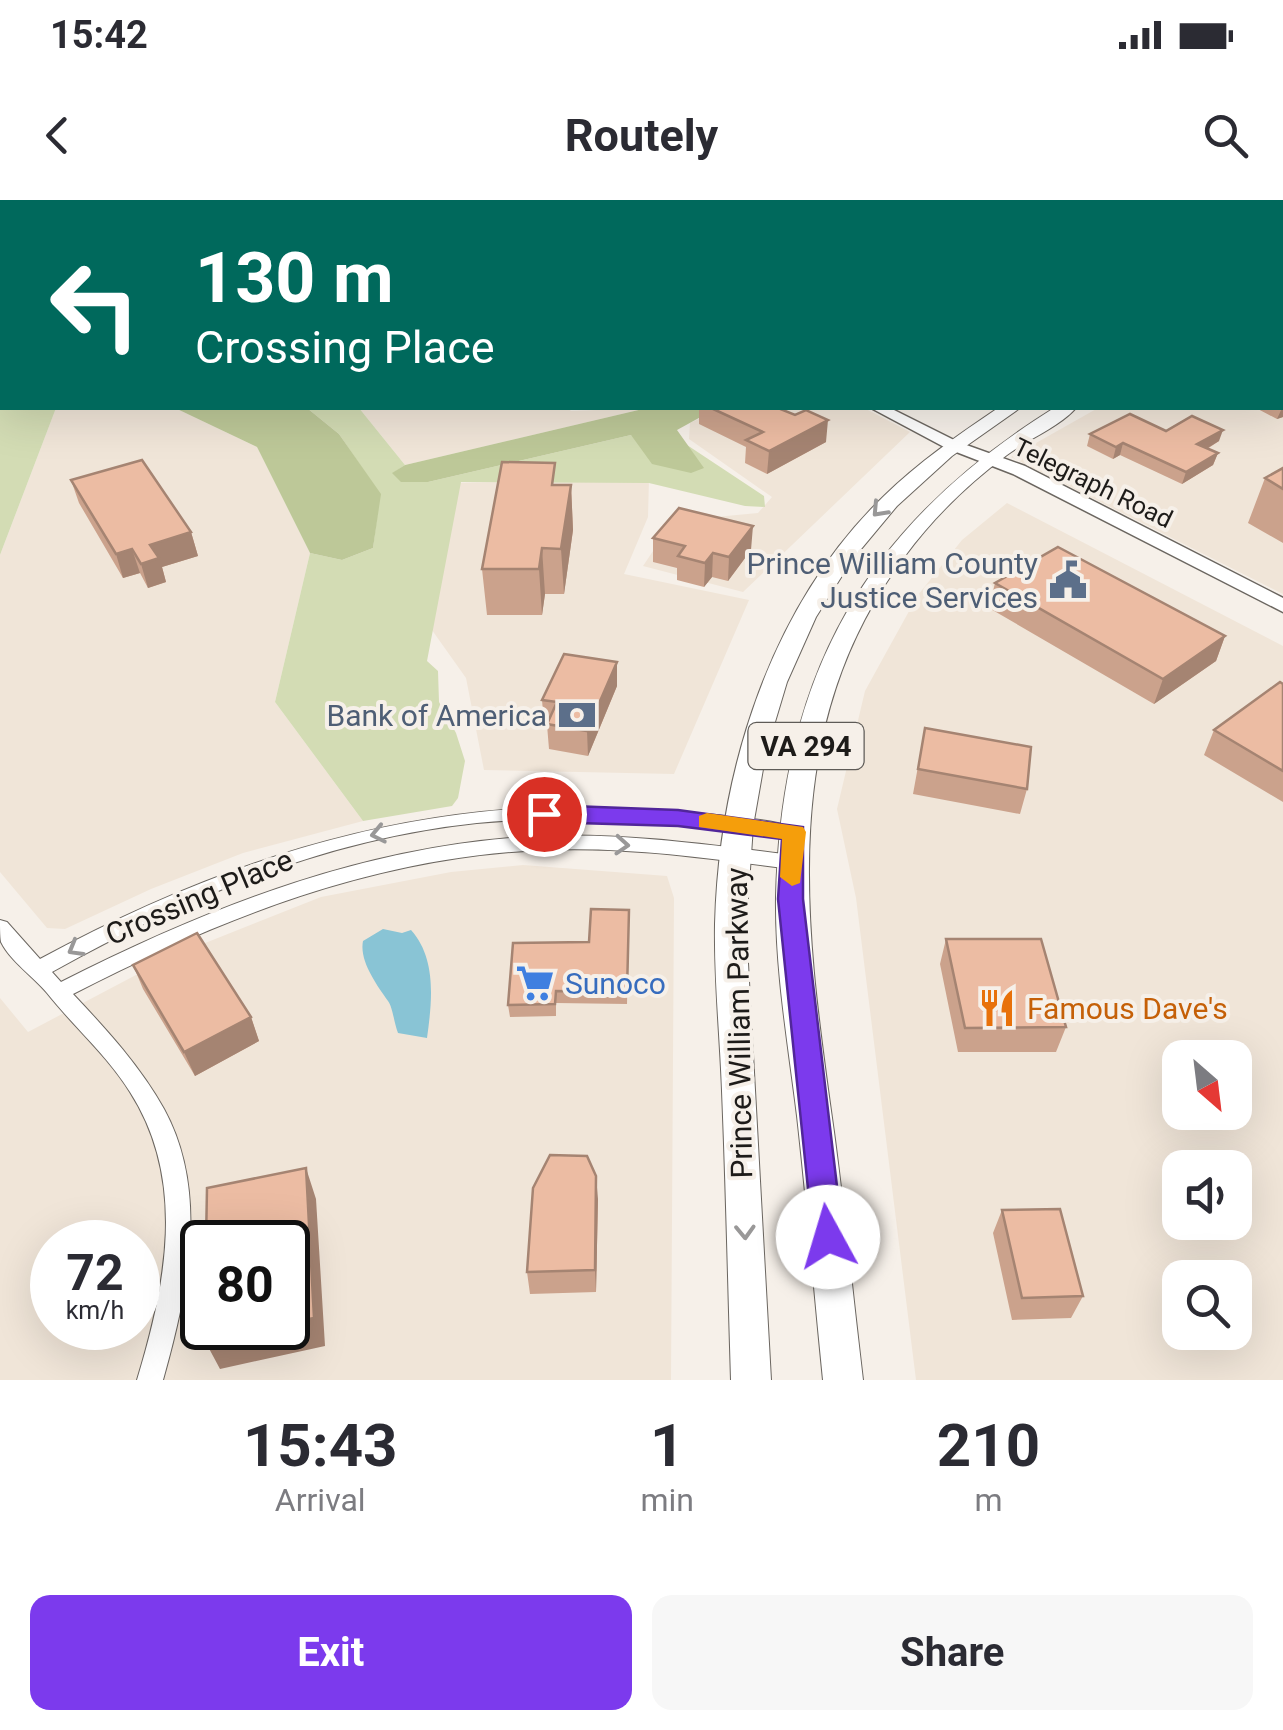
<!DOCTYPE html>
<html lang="en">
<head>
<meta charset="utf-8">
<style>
  :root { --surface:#fff; --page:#f7f7f7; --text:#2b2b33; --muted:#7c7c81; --accent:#7c3aed }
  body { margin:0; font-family:Roboto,sans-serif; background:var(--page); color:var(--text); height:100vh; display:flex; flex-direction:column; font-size:38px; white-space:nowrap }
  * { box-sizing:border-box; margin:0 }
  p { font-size:32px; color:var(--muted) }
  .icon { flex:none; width:55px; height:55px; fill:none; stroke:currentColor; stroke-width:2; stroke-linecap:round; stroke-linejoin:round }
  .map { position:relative; height:1180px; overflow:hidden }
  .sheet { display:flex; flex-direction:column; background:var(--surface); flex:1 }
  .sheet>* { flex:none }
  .hud { position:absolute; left:0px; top:0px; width:1285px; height:210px; box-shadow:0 10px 40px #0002; background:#00695c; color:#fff; overflow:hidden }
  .needle { width:65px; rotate:152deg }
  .fabs { position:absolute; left:1162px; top:840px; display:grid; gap:20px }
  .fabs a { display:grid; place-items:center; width:90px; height:90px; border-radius:20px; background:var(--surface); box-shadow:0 10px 40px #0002; font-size:50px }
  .speed { position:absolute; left:30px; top:1020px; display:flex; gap:20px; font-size:50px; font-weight:700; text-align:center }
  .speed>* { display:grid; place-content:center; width:130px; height:130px; border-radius:50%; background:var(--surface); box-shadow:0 10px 40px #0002; line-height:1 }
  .speed small { font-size:25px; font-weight:400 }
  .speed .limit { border:5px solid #111; border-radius:15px; background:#fff; color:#111 }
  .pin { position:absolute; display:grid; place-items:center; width:85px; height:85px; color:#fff; margin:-42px; border:5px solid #fff; border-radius:50%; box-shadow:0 2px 10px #0007 }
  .me { position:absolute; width:110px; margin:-55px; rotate:354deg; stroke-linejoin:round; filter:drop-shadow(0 0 8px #0008) }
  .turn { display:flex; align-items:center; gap:35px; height:210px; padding:0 30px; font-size:45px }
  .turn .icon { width:130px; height:130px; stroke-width:2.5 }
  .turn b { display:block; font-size:70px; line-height:85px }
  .eta { display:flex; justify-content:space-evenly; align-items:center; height:170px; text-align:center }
  .eta b { font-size:60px; font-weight:700; line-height:70px }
  .primary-button { display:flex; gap:20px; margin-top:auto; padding:20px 30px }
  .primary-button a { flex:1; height:115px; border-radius:20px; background:var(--accent); color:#fff; font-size:40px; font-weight:700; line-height:115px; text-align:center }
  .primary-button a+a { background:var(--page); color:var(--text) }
  .status { display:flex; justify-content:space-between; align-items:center; height:70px; padding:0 50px; background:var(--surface); direction:ltr }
  .status svg { height:28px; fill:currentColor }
  header { display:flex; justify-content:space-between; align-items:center; height:130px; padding:0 30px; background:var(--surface); font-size:45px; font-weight:700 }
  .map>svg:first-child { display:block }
</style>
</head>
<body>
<div class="status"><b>15:42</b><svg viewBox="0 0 49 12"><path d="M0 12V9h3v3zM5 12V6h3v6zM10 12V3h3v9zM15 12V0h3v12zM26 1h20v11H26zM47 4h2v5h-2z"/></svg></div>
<header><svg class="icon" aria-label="back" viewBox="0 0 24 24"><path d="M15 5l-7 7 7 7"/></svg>Routely<svg class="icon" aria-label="search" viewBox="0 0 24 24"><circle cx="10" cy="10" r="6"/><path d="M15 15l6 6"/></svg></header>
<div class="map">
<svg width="1283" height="1180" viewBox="0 0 1283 1180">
  <rect width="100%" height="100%" fill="#f6f0e9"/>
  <!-- built -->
  <path fill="#f0e5d8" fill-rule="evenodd" d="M1283,169V394L1011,257L1098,208H1282Z
    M56,208H175L257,247L310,353L275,502L363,621L243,653L151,689L65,729L47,728L0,672V355Z
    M359,208H568L571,211L647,208L405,265Z
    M722,208H864L910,232L743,392L643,366L673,321L758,313L772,297L689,239L690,223Z
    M649,279L648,317L624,374L749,400L674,574L484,570L466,478L422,416L449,283Z
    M1007,303L1283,446V1180H916L856,698L837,609L865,491L887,451L918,395L962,340ZM1180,858H1235V912H1180ZM1180,968H1235V1022H1180ZM1180,1078H1235V1132H1180Z
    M523,665L667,676L674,698L671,1180H0V798L28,832L170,757L321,697L451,672ZM52,1042H138V1128H52ZM202,1042H288V1128H202Z"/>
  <!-- green -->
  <path fill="#d3dcb4" d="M0,169L2,208H56L0,355Z
    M307,208H359L405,265L393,273L428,282L631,235L703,268L687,245L764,296L765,307L745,306L649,283L461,282L427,461L438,471L439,502L456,533L465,561L458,598L452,606L363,621L275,502L310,353L342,360L373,348L380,294L339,234Z"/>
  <!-- forest -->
  <path fill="#bdc898" d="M685,0H1154L1164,2H686Z
    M175,208H307L339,234L381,294L373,348L342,360L310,353L257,247Z
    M647,208H717L677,230L704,268L691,273L652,264L631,235L428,282H401L392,273L405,265Z"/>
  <!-- water -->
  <path fill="#89c4d5" d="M383,729L402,733L411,730C437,759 432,802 427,838L398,833C394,823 393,808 388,801C377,785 359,761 363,741Z"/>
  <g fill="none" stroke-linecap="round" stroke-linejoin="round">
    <!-- stream -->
    <path stroke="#89c4d5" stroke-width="4" d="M973,0L982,2"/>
    <!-- minor casing -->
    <g stroke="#6b6660" stroke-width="2">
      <path id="minor" d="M585,607C618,608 787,615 803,632L794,638C703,628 612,616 520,620C353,627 196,692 52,772L61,782C213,705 372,643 544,636C627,633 710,645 793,655L800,657L802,662L800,667L793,669C710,659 626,646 543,650C374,657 221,718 73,794C107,830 140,866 164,909C210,993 187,1094 163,1180H137C166,1085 187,981 130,892C107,855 73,826 47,793C33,776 11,762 1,742C0,736 0,726 0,720L7,722L40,759C210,667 390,605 585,607Z"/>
    </g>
    <!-- secondary casing -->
    <g stroke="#6b6660" stroke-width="3">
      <path id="secondary" d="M488,0H509L510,2H490Z
        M871,208H890L958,242L1025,266L1283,398V412L1013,274L946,248Z"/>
    </g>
    <!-- trunk casing -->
    <g stroke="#6b6660" stroke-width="2">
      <path id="trunk" d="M1282,127H1283V137H1282Z
        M998,208H1020L952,256L897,306L852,360L816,417L787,482L766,552L753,626L746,727L771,1180H731C728,1084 726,987 722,891C720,835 714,780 715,724C719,570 771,405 884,296C919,262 958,235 998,208Z
        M1054,208H1076C1058,228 1028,239 1007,255C969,283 933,318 905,356C774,530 806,732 834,932C845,1014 853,1097 863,1180H823C814,1092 807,1004 797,916C788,843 775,770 776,697C781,473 866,326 1054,208Z"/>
    </g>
    <!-- minor -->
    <use href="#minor" fill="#fff" fill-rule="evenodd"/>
    <!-- secondary -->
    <use href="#secondary" fill="#fff" fill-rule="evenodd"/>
    <!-- trunk -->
    <use href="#trunk" fill="#fff" fill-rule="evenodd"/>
  </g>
  <!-- wall -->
  <path fill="#cba28c" d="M322,0H426V2H322Z
    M582,0H656L651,2H592Z
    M1190,0H1283V25L1282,2H1199Z
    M1282,168L1283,217L1277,219L1256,208H1282Z
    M699,208H778L826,242L767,274L745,263L746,247L699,224Z
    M1166,231L1219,241L1207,249L1218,253L1213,265L1182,284L1120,255L1113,259L1087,246L1090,234Z
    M1283,268V343L1248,323L1265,278Z
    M71,280L191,332L198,356L162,367L166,382L148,388L140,373L123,378L79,303Z
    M556,285H571L573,330L564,394H545L542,415H487L482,369Z
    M653,338L751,350L728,381L712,377L704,387L677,380V368L653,362Z
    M995,383L1225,436L1216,461L1154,504L989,408Z
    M617,462V486L588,556L549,549L547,525L544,524L542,500Z
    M1283,484V602L1204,555L1214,530Z
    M925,528L1027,589L1020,614L913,594Z
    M629,710L627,804L556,803V816L510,817L508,805Z
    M946,739L1066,827L1056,852H958L940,764Z
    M133,765L251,817L259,841L195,876L143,789Z
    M598,999L596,1092L530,1094L527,1072Z
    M1002,1010L1083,1096L1071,1118L1012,1120L993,1033Z"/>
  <!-- shaded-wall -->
  <path fill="#a58472" d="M397,0H426V2H391Z
    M639,0H656L651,2H639Z
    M1283,203V217L1277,219L1282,208Z
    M828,220L826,242L767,274L769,251Z
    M1223,230L1219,241L1193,257L1197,244Z
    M1123,243L1120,255L1113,259L1116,247Z
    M1218,253L1213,265L1182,284L1186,272Z
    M571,285L573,330L564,394L561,349Z
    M753,326L751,350L728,381L729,357Z
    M191,332L198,356L162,367L166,382L148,388L141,364L150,345Z
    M542,348L545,394L542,415L539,369Z
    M132,349L140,373L123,378L116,354Z
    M713,353L712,377L704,387L705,363Z
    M1225,436L1216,461L1154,504L1163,479Z
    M617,462V486L588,556L587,531Z
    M251,817L259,841L195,876L184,852Z
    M306,968L316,999L325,1146L220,1169L205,1141L268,1128H288Z
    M596,976L598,999L596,1092L595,1070Z"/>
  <!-- building -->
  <path fill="#ecbca3" stroke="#a58472" stroke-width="2.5" d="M361,0H397L391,2H369Z
    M871,0H879L885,2H863Z
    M711,208H778L795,215L806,210L828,220L769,251L746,240L763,232Z
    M1130,214L1166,231L1192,216L1223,230L1197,244L1218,253L1186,272L1123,243L1116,247L1090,234Z
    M142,260L191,332L150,345L159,358L141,364L132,349L116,354L71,280Z
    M502,262L555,263L552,285H571L561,349L542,348L539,369H482Z
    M1283,268V289L1265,278Z
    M679,308L753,326L729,357L713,353L705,363L678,356L685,346L653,338Z
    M1058,347L1225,436L1163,479L995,383Z
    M564,454L617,462L587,531L547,524L557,502L542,500Z
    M1280,482L1283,484V571L1214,530Z
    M925,528L1031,547L1027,589L918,569Z
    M591,709L629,710L627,792L556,791L555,804L508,805L513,743L589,742Z
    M197,733L251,817L184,852L133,765Z
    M946,739H1041L1066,827L965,828Z
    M550,955L587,956L596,976L595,1070L527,1072L533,988Z
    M306,968L314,1118L288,1123V1042H206L207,988Z
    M1060,1009L1083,1096L1022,1098L1002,1010Z
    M205,1128H268L205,1141Z"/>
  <!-- one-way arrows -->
  <defs><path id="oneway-chevron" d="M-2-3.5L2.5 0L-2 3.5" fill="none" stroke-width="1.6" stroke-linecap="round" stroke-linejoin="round" transform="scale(2.5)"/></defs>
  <g stroke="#999898">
    <use href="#oneway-chevron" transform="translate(879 310) rotate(133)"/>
    <use href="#oneway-chevron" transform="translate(378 634) rotate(168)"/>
    <use href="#oneway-chevron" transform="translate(622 645) rotate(4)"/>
    <use href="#oneway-chevron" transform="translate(75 749) rotate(150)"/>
    <use href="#oneway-chevron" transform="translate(745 1032) rotate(88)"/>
  </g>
  <!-- route -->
  <path fill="#7c3aed" stroke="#51269a" stroke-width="2.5" d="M544,605L678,610L803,627V699L843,1037L839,1047L828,1051L817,1047L813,1037L778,699L782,639L678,626L544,622L532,614Z"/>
  <!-- slow -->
  <path fill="#f59e0b" d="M707,613L803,627L806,632L800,683L792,686L780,677L782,639L699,627V616Z"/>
  <!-- icons -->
  <defs>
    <g id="civic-bare" transform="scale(3)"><path d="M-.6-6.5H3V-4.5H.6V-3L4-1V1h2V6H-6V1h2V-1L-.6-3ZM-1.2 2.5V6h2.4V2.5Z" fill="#5c6f8a" stroke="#f6f0e9" stroke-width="2.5" paint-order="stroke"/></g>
    <g id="bank-bare" transform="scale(3)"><path d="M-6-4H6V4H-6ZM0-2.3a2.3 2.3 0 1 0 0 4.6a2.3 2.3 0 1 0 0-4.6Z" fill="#5c6f8a" stroke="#f6f0e9" stroke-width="2.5" paint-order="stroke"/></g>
    <g id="supermarket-bare" transform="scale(3)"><path d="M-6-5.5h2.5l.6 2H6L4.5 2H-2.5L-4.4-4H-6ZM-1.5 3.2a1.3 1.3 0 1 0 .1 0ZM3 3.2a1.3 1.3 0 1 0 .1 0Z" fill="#3f7fe0" stroke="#f6f0e9" stroke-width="2.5" paint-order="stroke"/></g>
    <g id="restaurant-bare" transform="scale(3)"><path d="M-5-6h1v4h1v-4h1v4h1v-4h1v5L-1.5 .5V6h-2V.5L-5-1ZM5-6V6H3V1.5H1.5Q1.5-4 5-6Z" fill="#e8710a" stroke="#f6f0e9" stroke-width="2.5" paint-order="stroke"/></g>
  </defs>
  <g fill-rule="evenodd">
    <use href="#civic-bare" x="1068" y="380"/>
    <use href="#bank-bare" x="577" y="515"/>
    <use href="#supermarket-bare" x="535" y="783"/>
    <use href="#restaurant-bare" x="997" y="808"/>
  </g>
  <g text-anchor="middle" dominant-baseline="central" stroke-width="8" stroke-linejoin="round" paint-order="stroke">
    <!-- far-street labels -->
    <g font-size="25" fill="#1d1b19" stroke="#f6f0e9">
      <text transform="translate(1093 283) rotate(26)">Telegraph Road</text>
    </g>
    <!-- shield labels -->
    <rect fill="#f6f0e9" stroke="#5e5b57" stroke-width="2.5" x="748.5" y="523" width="115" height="46" rx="8"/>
    <g font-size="28" font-weight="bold" fill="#1d1b19">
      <text x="806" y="546">VA 294</text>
    </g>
    <!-- service labels -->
    <g font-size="30" fill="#4e5e75" stroke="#f6f0e9" text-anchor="end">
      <text x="1038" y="363">Prince William County<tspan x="1038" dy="34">Justice Services</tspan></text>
      <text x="547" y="515">Bank of America</text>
    </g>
    <!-- street labels -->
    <g font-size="30" fill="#1d1b19" stroke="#f6f0e9">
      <text transform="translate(199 697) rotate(-23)">Crossing Place</text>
      <text transform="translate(739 823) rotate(-91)">Prince William Parkway</text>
    </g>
    <!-- shop labels -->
    <g font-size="30" fill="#366cbe" stroke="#f6f0e9" text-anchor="start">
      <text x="565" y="783">Sunoco</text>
    </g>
    <!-- food labels -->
    <g font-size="30" fill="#c56008" stroke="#f6f0e9" text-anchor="start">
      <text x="1027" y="808">Famous Dave's</text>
    </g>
  </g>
</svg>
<div class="fabs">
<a><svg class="needle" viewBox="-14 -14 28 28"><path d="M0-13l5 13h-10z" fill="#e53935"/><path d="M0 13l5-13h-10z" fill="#7c7c81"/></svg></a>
<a><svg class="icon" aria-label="sound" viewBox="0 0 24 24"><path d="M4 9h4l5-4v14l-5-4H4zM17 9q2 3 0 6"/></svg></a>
<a><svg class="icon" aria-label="search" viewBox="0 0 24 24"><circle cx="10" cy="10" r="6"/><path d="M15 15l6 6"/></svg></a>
</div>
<div class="speed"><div>72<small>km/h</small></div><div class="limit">80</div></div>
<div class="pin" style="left:544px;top:614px;background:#d93025"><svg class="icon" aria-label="arrive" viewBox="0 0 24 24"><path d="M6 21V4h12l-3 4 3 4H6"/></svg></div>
<svg class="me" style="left:828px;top:1037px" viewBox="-20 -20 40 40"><circle r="19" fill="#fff"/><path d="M0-13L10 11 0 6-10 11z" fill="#7c3aed"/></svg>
<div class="hud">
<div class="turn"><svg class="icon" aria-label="left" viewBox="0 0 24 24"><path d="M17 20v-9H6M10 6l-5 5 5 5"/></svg><div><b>130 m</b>Crossing Place</div></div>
</div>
</div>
<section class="sheet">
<div class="eta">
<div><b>15:43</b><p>Arrival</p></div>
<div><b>1</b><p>min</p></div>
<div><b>210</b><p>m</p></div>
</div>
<div class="primary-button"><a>Exit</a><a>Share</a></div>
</section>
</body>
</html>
